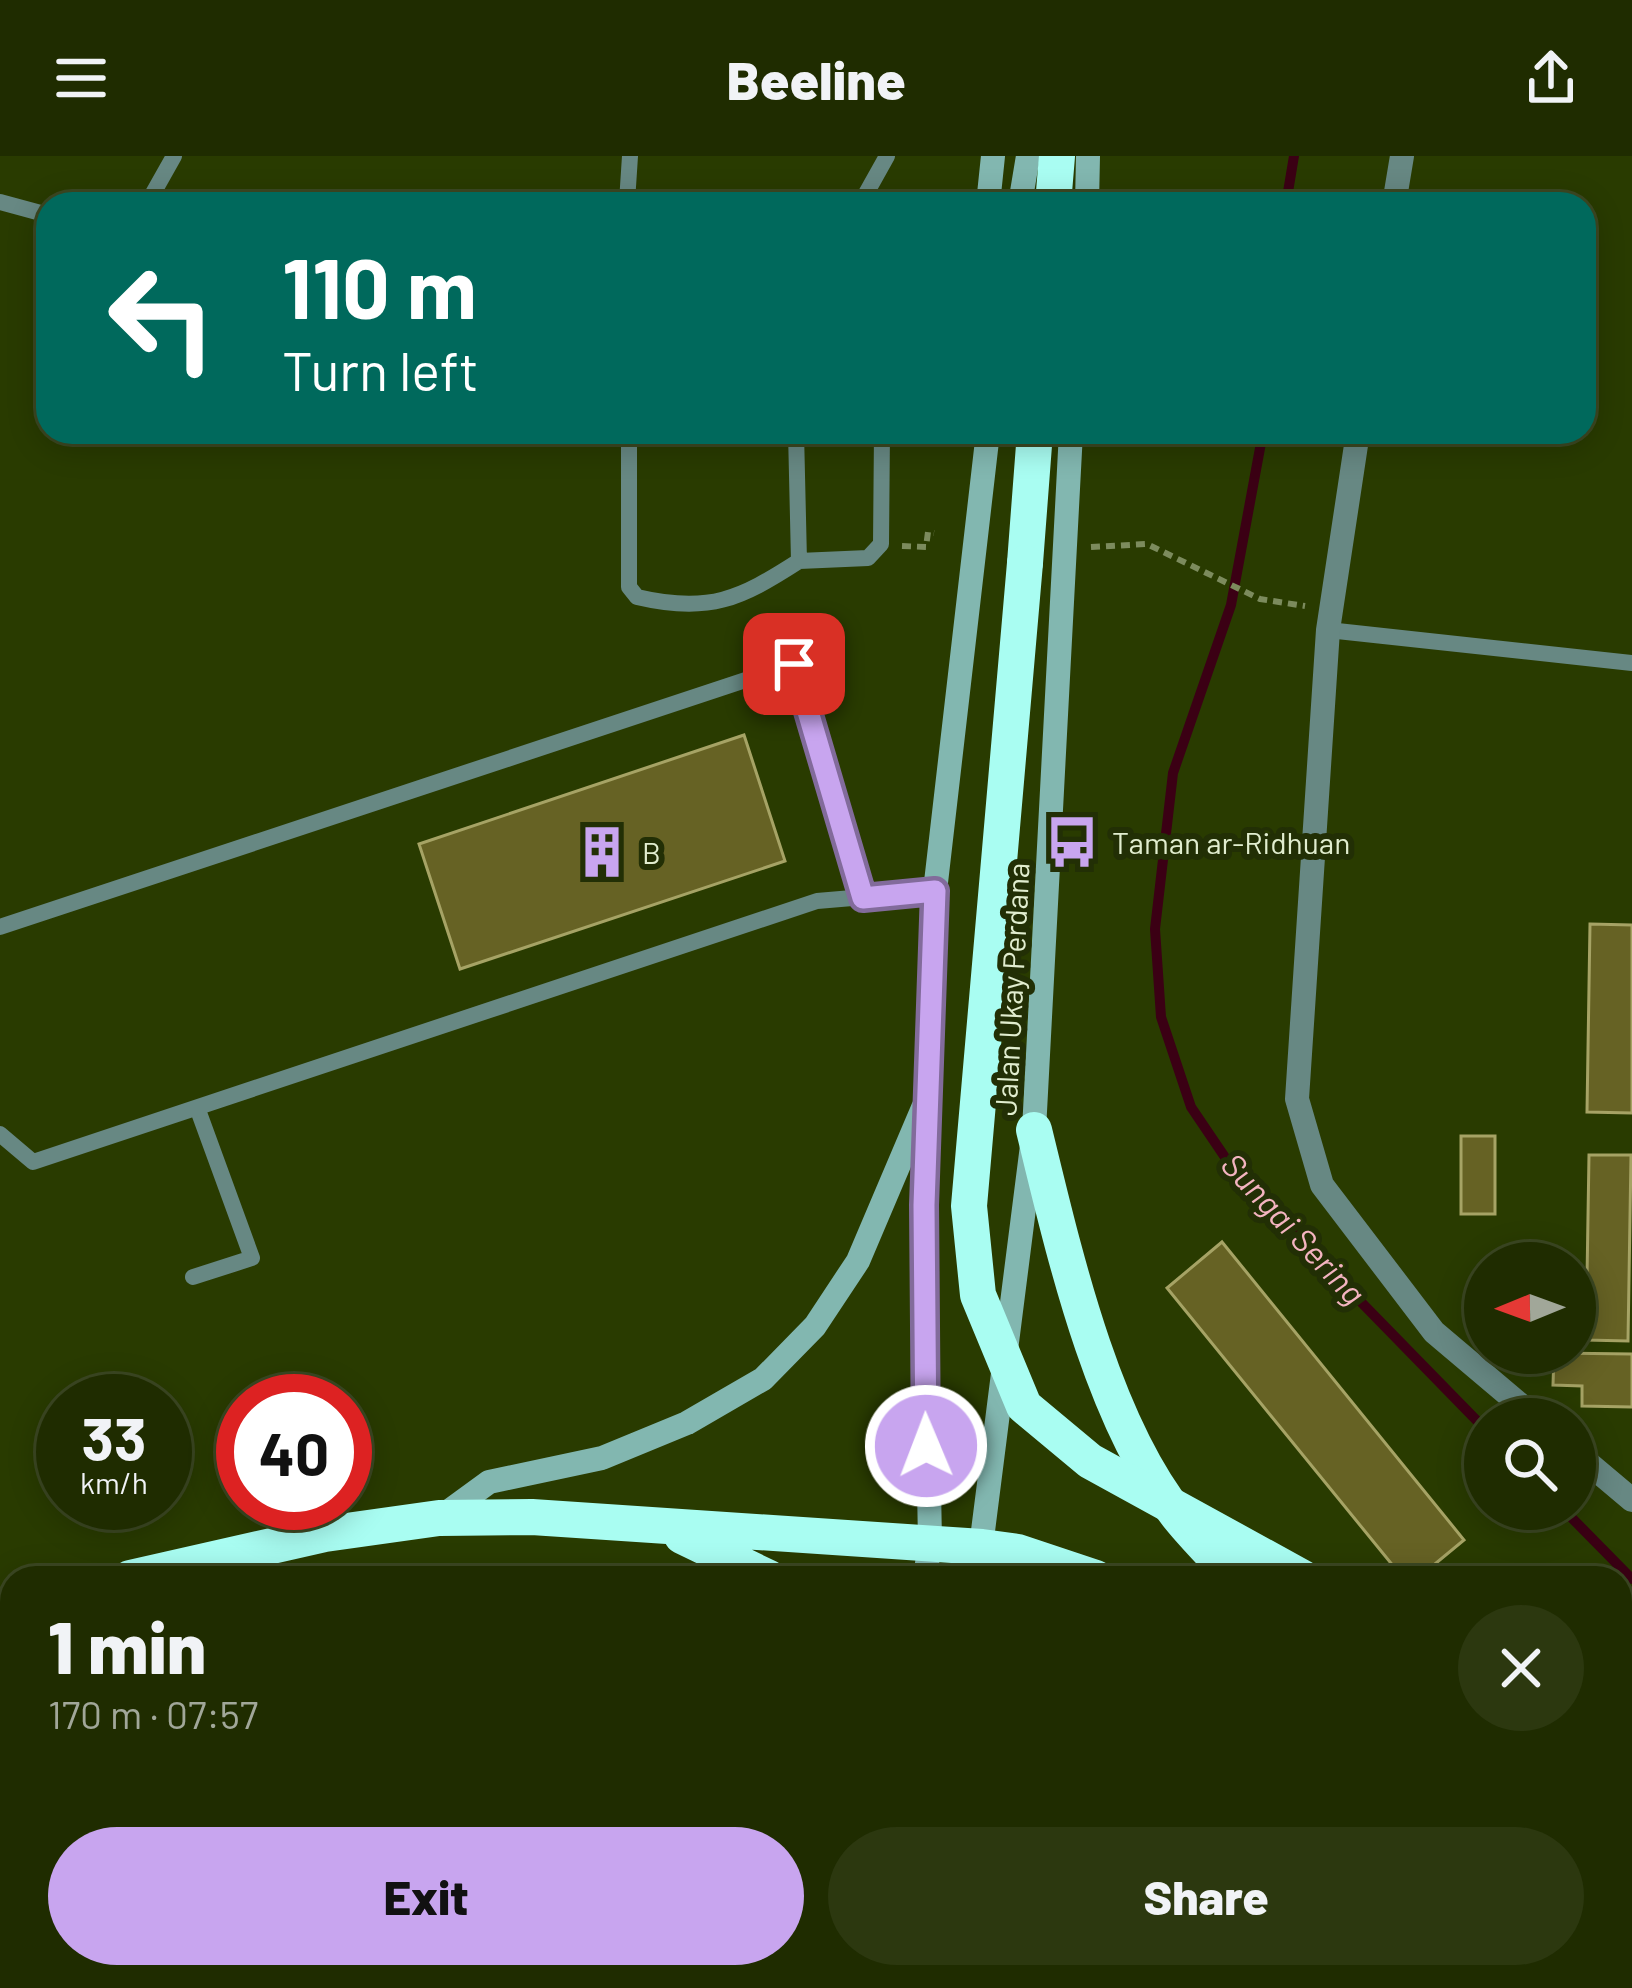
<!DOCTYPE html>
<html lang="en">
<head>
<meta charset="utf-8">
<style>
  :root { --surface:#1f2c00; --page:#2c380f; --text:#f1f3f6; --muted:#a1a799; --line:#3c4822; --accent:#c8a5ef }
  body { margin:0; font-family:Barlow,sans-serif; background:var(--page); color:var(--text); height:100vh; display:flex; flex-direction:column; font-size:45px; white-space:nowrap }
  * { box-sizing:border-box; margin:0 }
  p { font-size:39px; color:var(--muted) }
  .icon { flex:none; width:66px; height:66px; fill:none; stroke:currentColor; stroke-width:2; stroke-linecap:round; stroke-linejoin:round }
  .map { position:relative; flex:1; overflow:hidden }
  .details { position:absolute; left:0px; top:1410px; width:1632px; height:423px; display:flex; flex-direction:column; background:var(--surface); border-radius:36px 36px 0 0; box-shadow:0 6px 30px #0003,0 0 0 3px var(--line) }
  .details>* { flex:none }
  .banner { position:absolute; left:36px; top:36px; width:1560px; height:252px; border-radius:36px; box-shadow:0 6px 30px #0003,0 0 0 3px var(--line); background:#00695c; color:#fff; overflow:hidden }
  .needle { width:78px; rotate:269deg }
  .buttons { position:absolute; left:1464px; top:1086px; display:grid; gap:24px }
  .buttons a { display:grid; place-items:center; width:132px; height:132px; border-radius:50%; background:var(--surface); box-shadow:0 6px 30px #0003,0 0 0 3px var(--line); font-size:60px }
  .speed { position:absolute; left:36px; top:1218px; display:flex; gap:24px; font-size:60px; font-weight:700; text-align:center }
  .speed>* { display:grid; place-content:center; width:156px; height:156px; border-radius:50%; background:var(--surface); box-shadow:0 6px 30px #0003,0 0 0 3px var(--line); line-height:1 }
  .speed small { font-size:30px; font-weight:400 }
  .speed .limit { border:18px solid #d22; background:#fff; color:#111 }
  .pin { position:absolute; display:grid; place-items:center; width:102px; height:102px; color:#fff; margin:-51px; border-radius:24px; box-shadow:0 6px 18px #0006 }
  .me { position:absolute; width:132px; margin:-66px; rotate:359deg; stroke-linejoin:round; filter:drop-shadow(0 0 9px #0008) }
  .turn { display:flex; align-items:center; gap:42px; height:252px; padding:0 48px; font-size:54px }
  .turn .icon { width:156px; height:156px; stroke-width:2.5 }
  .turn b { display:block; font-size:84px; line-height:102px }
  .round { display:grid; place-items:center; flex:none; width:126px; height:126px; border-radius:63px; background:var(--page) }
  .overview { display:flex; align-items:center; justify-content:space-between; height:204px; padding:0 48px }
  h1 { font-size:72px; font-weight:800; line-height:90px }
  .button { display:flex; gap:24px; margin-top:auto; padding:24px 48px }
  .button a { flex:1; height:138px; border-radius:72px; background:var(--accent); color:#111; font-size:48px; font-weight:800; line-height:138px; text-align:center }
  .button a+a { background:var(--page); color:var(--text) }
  header { display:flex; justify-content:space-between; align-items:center; height:156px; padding:0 48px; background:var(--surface); font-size:54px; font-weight:800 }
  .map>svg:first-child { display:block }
</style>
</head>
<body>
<header><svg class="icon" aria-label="menu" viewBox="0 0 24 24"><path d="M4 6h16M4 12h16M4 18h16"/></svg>Beeline<svg class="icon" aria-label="share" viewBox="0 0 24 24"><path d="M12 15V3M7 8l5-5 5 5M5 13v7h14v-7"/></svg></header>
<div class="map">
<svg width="1632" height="1832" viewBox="0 0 1632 1832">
  <rect width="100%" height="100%" fill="#293b00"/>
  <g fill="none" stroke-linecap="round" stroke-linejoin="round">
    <!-- stream -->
    <path stroke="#3b0014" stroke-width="10" d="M1286,48L1294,0
      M1263,276L1231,449L1173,617L1155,773L1161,861L1191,951L1237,1019L1485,1273
      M1563,1353L1632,1423"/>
  </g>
  <!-- building -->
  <path fill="#666224" stroke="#a6a365" stroke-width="3" d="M744,579L785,705L460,813L419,688Z
    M1590,768L1632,769V957L1587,956Z
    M1461,980H1495V1058H1461Z
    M1589,999H1631L1628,1185L1586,1184Z
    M1222,1086L1464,1384L1418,1422H1403L1167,1132Z
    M1554,1197L1632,1198V1251L1582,1250V1230L1553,1229Z"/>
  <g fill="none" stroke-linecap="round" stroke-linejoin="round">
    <!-- path -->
    <path stroke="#7c8b5d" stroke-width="6" stroke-dasharray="9 6" stroke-linecap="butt" d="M902,390L926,391L928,376L934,377
      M1091,391L1147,388L1260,443L1305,450"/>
    <!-- lane -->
    <path stroke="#678883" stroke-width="16" d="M0,46L48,59
      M627,46L630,0
      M147,48L174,0
      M576,48H722
      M848,48L863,43L887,0
      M629,276V431L637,441C709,458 740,443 799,405
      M796,276L799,405L868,402L881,388L882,276
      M1328,474L1632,507
      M0,771L794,508L863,742
      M0,978L33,1006L817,745L935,735
      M193,1121L252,1102L198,954
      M0,1726L12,1722
      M302,1832L305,1821"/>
    <!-- street -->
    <path stroke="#678883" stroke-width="24" d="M1394,48L1402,0
      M1358,276L1328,474L1297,943L1322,1029L1434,1176L1537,1263
      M1575,1296L1632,1344"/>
    <!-- secondary -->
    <path stroke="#82b7b0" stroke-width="24" d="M988,48L993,0
      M1020,48L1028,0
      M1087,48L1088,0
      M441,1361L489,1326L602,1302L687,1267L763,1223L815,1170L858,1105L923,952
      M925,1422L930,1386L924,1049L935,735L988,276
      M977,1422L1034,974L1071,276
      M815,1821L819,1832
      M871,1832L873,1821
      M919,1832L921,1821
      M951,1832L957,1821"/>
    <!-- highway -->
    <path stroke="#a9fdf2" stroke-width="36" d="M1053,48L1057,0
      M1025,407L1035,276
      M1034,974C1063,1092 1101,1264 1179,1361C1196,1382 1216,1402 1235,1422
      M682,1380L769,1422
      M130,1422L325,1378L439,1362L532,1361L982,1391L1018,1396L1096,1422
      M0,1461L12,1458
      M0,1540L12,1535
      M1620,1582L1632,1588
      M0,1597L12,1594
      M1620,1698L1632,1708
      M1620,1778L1632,1784
      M1290,1821L1311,1832
      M1404,1821L1423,1832
      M1570,1821L1593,1832"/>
    <!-- highway-bridge -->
    <path stroke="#a9fdf2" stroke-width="36" d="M1025,407L969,1050L978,1139L1024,1250L1090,1305L1303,1422"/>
  </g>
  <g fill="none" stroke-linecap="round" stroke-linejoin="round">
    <!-- route casing -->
    <g stroke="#826b9b" stroke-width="30">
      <path id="route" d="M794,508L863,742L935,735L924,1049L926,1290"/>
    </g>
    <!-- route -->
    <use href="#route" stroke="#c8a5ef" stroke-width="21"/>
  </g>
  <!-- icons -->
  <defs>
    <g id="bus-bare" transform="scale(4.14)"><path d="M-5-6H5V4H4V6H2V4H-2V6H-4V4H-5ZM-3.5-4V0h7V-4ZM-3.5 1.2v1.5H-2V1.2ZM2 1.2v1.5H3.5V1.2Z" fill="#c8a5ef" stroke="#222f05" stroke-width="2.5" paint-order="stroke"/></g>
    <g id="building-bare" transform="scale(4.14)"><path d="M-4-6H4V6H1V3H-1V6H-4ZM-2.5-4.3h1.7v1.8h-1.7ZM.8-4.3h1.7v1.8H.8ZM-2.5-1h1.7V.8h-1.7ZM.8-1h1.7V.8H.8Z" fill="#c8a5ef" stroke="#222f05" stroke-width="2.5" paint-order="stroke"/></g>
  </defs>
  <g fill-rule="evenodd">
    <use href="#bus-bare" x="1072" y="686"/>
    <use href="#building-bare" x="602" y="696"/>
  </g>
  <g text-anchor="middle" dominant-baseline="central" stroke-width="12" stroke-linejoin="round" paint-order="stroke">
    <!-- poi labels -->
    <g font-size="30" fill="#e1edcf" stroke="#222f05" text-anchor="start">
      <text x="1112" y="686">Taman ar-Ridhuan</text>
      <text x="642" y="696">B</text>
    </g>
    <!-- street labels -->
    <g font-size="30" fill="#e1edcf" stroke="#222f05">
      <text transform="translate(1011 833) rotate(-87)">Jalan Ukay Perdana</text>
    </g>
    <!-- water labels -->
    <g font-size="33" font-style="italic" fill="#f4b4c1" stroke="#222f05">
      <text transform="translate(1294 1072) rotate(47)">Sungai Sering</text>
    </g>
  </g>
</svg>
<div class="buttons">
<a><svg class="needle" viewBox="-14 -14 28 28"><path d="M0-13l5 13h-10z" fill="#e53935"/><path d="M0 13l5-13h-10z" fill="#a1a799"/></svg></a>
<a><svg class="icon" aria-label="search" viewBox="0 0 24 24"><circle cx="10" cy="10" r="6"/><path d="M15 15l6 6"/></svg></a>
</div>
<div class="speed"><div>33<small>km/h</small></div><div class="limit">40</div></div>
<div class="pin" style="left:794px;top:508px;background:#d93025"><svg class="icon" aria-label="arrive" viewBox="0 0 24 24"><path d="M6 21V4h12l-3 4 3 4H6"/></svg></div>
<svg class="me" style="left:926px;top:1290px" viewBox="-20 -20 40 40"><circle r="17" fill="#c8a5ef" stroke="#fff" stroke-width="3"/><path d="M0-11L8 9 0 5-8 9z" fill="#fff"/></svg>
<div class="banner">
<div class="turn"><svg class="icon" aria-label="left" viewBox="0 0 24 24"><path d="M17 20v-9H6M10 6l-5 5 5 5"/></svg><div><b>110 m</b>Turn left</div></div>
</div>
<section class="details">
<div class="overview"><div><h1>1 min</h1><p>170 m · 07:57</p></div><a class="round"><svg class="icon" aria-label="close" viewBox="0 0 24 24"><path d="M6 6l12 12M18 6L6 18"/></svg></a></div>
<div class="button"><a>Exit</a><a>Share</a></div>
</section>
</div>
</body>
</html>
